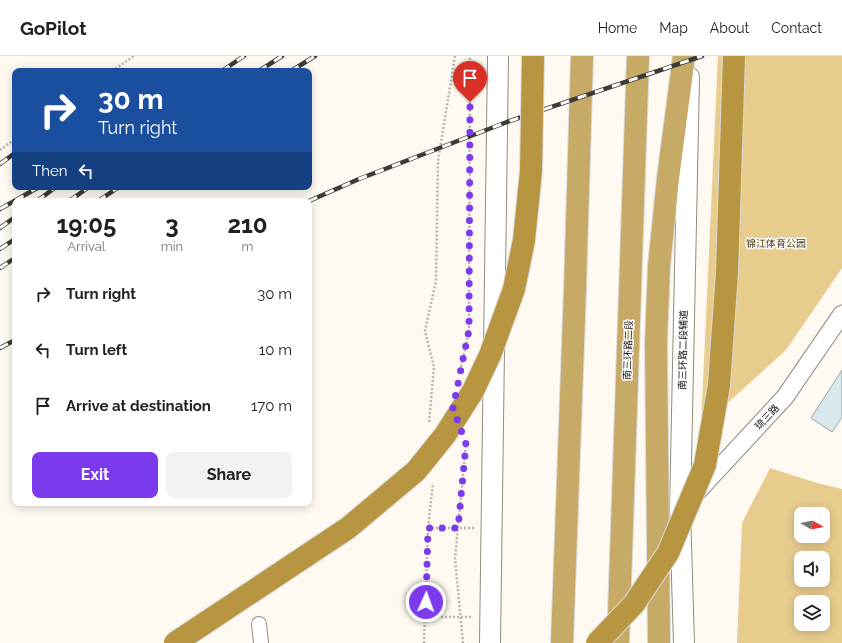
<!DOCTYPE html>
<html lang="en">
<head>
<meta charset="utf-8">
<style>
  :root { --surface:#fff; --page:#f2f2f2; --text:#202124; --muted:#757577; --line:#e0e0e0; --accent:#7c3aed }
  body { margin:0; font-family:Raleway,"Noto Sans SC",sans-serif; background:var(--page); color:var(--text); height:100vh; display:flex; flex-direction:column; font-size:15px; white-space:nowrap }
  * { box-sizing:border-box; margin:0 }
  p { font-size:13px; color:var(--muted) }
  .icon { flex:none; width:22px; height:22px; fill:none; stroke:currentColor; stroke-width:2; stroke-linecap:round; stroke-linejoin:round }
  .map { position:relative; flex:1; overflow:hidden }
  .details { position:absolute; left:12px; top:142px; width:300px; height:308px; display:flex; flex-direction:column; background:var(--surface); border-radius:8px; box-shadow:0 2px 10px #0003 }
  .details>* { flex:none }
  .guide { position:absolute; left:12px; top:12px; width:300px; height:122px; border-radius:8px; box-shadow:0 2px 10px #0003; background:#1a4fa0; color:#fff; overflow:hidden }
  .needle { width:26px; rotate:99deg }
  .fabs { position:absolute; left:794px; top:451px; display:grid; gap:8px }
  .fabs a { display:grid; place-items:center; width:36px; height:36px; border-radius:8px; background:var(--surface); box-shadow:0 2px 10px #0003; font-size:20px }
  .pin { position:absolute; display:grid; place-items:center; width:34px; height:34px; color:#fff; margin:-41px -17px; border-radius:50% 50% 50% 0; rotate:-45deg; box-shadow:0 0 4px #0007 }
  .pin .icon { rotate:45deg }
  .me { position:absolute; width:44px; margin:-22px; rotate:2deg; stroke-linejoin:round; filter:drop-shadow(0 0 3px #0008) }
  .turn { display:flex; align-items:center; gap:14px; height:84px; padding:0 20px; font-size:18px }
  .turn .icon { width:52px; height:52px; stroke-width:2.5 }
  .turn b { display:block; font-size:28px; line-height:34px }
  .then { display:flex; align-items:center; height:38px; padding:0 20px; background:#0003; gap:8px; font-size:15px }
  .eta { display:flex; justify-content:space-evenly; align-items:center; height:68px; text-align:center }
  .eta b { font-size:24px; font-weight:700; line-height:28px }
  .action { display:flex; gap:8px; margin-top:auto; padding:8px 20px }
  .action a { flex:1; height:46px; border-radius:8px; background:var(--accent); color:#fff; font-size:16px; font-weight:700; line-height:46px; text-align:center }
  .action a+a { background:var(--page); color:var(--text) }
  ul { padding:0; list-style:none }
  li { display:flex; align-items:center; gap:12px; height:56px; padding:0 20px }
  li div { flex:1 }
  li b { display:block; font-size:15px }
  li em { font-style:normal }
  header { display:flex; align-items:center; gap:24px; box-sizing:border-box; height:56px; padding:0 20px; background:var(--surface); border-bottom:1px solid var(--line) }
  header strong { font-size:19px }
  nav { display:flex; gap:22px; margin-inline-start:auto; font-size:14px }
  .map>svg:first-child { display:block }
</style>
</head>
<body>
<header>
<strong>GoPilot</strong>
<nav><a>Home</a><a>Map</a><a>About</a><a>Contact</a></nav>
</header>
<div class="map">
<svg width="842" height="587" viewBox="0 0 842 587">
  <rect width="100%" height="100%" fill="#fefaf1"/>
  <!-- green -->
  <path fill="#e8cc8e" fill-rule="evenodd" d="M718,0H842V212L786,294L701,371Z
    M770,412L817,427L842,433V587H737L742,467ZM801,458H823V480H801ZM801,502H823V524H801ZM801,546H823V568H801Z"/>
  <!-- building -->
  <path fill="#d9e8ea" stroke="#98a6a9" d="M842,314V361L832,376L811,362Z"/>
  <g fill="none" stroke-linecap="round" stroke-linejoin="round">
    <!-- minor casing -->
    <g stroke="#908c81" stroke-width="16">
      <path id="minor" d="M259,568L261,587"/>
    </g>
    <!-- tertiary casing -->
    <g stroke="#908c81" stroke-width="19">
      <path id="tertiary" d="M697,436L785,341L842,258"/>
    </g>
    <!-- secondary casing -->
    <g stroke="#908c81" stroke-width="22">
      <path id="secondary" d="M490,587L498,0
        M684,587L680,455L689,21"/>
    </g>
    <!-- trunk casing -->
    <g stroke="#d9d9d8" stroke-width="24">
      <path id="trunk" d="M562,587L575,233L582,0
        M618,587L638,0
        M659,587L656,287L659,210L668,122L684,0"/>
    </g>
    <!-- path -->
    <path stroke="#b7b4ac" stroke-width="2.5" stroke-dasharray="2 2" stroke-linecap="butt" d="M112,15L134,0
      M0,94L15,83
      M461,311L469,274L470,0
      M429,366L434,311L425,275L436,225L438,105L455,0
      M428,472H474
      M425,561H473
      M424,587L428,472L433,427
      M463,587L455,503L466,388L465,385"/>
    <!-- minor -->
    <use href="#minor" stroke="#fff" stroke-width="14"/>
    <!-- tertiary -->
    <use href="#tertiary" stroke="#fff" stroke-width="17"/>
    <!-- secondary -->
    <use href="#secondary" stroke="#fff" stroke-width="20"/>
    <!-- trunk -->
    <use href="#trunk" stroke="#c6aa66" stroke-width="22"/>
    <!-- rail casing -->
    <g stroke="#3d3b36" stroke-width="4.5">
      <path id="rail" d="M222,15L244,0
        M259,15L282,0
        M291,15L315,0
        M0,108L15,97
        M37,145L56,131
        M69,145L89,131
        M98,145L119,131
        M309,145L359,123L507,66L702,0
        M0,153L39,131
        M0,172L15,161
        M0,193L15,183
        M0,212L15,202
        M0,292L15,284"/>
    </g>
    <!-- rail -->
    <use href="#rail" stroke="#fff" stroke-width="3" stroke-dasharray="9" stroke-linecap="butt"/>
    <!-- motorway-bridge casing -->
    <g stroke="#d9d9d8" stroke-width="24" stroke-linecap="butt">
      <path id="motorway-bridge" d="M175,587L348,472L416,415L445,379L473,335L490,299L514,233L524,184L531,115L533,0
        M597,587L634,548L668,497L705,409L719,329L727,216L734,0"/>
    </g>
    <!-- motorway-bridge -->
    <use href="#motorway-bridge" stroke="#b89540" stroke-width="22"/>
  </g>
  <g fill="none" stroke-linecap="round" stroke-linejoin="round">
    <!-- route -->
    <path stroke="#7c3aed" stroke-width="7" stroke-dasharray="0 12.6" d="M426,546L428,472H458L466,388L453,352L469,274L470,46"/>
  </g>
  <g text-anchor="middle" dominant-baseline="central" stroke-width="3" stroke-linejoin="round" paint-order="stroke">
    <!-- park labels -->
    <g font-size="10" fill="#4b3a11" stroke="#fff">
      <text x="776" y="187">锦江体育公园</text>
    </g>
    <!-- street labels -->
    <g font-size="10" fill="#13110d" stroke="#fff">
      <text transform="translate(628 294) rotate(-88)">南三环路二段</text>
      <text transform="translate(683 294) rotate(-89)">南三环路二段辅道</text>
      <text transform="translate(767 361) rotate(-47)">琉三路</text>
    </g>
  </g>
</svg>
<div class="fabs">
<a><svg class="needle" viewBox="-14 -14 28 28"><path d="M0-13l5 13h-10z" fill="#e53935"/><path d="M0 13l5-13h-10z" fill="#757577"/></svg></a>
<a><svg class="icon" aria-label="sound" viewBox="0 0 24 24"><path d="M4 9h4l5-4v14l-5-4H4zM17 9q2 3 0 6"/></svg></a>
<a><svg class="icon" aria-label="layers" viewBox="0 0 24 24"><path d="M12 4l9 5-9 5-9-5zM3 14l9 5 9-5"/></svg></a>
</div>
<div class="pin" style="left:470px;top:46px;background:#d93025"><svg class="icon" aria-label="arrive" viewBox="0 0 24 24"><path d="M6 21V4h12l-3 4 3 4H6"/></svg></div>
<svg class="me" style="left:426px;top:546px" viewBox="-20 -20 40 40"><circle r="17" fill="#7c3aed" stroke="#fff" stroke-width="3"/><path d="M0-11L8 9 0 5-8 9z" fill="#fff"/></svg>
<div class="guide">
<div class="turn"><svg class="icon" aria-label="right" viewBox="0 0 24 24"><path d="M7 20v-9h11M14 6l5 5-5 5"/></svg><div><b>30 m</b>Turn right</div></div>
<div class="then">Then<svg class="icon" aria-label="left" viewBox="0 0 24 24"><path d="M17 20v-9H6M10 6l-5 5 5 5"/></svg></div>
</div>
<section class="details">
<div class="eta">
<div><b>19:05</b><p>Arrival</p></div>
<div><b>3</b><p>min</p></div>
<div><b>210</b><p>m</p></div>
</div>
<ul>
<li><svg class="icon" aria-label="right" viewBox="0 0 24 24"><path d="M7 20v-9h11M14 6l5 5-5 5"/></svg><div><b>Turn right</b></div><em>30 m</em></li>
<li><svg class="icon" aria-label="left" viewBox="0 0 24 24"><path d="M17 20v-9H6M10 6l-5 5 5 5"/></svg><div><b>Turn left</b></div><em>10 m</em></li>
<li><svg class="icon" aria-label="arrive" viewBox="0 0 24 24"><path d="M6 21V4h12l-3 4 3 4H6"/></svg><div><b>Arrive at destination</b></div><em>170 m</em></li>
</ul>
<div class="action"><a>Exit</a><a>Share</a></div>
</section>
</div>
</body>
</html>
